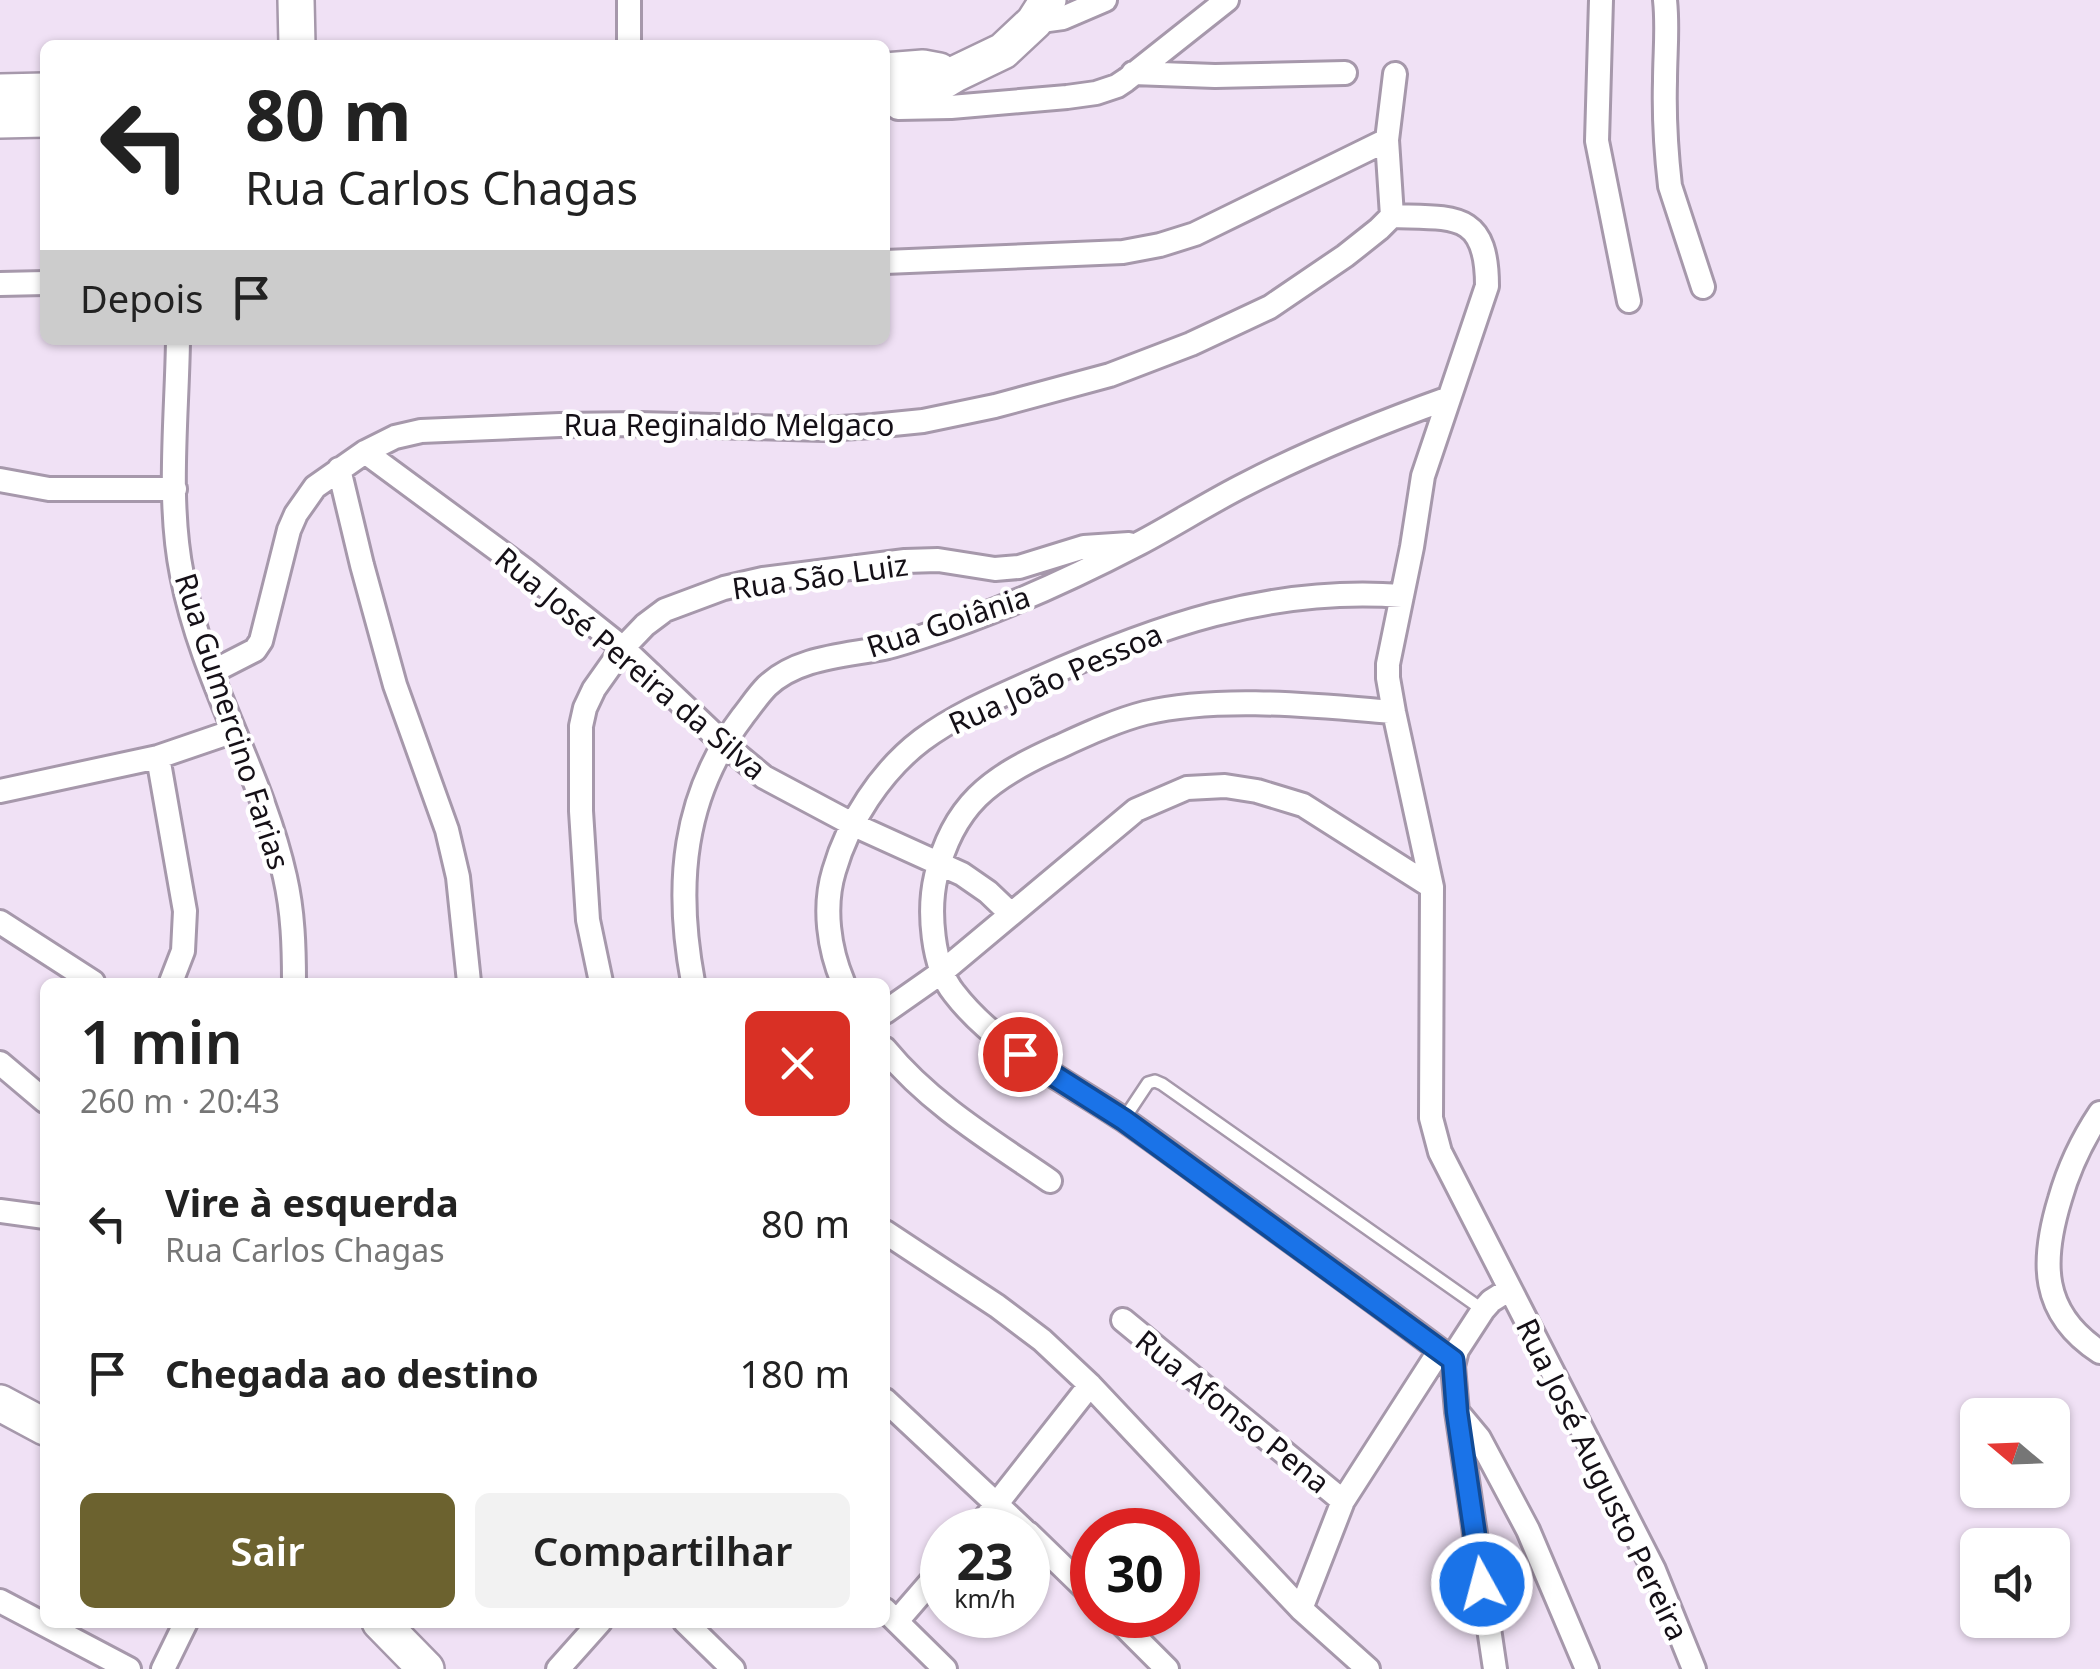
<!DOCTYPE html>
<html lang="pt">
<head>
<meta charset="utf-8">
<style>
  :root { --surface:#fff; --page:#f2f2f2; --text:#222; --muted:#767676; --accent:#6c622f }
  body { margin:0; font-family:"Noto Sans",sans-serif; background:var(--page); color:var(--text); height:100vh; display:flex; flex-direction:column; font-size:38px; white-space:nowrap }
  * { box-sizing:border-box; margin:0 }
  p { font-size:32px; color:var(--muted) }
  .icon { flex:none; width:55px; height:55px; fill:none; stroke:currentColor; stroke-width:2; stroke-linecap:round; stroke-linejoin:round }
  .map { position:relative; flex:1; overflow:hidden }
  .sheet { position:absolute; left:40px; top:978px; width:850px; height:650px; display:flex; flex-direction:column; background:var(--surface); border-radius:15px; box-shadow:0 2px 8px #0004 }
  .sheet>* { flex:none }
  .hud { position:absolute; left:40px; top:40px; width:850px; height:305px; border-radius:15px; box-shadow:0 2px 8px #0004; background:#fff; color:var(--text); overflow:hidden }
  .needle { width:65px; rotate:289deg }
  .tools { position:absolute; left:1960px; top:1398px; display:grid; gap:20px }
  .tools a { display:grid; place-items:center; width:110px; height:110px; border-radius:15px; background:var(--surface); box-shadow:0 2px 8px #0004; font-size:50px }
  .speed { position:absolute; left:920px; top:1508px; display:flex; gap:20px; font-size:50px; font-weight:700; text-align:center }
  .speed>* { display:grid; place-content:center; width:130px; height:130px; border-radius:50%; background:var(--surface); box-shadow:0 2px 8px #0004; line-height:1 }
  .speed small { font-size:25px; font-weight:400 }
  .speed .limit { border:15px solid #d22; background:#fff; color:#111 }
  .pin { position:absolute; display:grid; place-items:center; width:85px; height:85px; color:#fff; margin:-42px; border:5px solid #fff; border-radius:50%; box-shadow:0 2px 10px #0007 }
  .me { position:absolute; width:110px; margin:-55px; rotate:353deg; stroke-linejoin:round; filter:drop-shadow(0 0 8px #0008) }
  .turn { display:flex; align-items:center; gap:35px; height:210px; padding:0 40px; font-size:45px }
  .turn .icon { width:130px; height:130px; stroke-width:2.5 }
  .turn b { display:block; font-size:70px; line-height:85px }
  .then { display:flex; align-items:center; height:95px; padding:0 40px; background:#0003; gap:20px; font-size:38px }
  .round { display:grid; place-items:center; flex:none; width:105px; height:105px; border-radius:15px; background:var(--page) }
  .headline { display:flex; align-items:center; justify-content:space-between; height:170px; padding:0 40px }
  h1 { font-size:60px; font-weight:600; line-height:75px }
  .action { display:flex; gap:20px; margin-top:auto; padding:20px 40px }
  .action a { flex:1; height:115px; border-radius:15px; background:var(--accent); color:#fff; font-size:40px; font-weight:600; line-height:115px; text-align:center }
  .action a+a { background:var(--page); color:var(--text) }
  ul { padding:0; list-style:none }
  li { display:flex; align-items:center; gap:30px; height:150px; padding:0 40px }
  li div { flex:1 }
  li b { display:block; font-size:38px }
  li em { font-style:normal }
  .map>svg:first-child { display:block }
</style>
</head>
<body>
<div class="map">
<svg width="2100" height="1669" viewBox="0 0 2100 1669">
  <rect width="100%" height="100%" fill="#f0e1f5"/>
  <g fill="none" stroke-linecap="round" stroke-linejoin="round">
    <!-- lane casing -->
    <g stroke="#a698ab" stroke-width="16">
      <path id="lane" d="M1124,1119L1148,1083L1155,1081L1162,1084L1483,1310"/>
    </g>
    <!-- street casing -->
    <g stroke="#a698ab" stroke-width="28">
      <path id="street" d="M629,0V45
        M1601,0L1597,141L1629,301
        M1665,0C1668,28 1665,53 1665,81C1664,116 1666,151 1670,186L1703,287
        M1034,22L1063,18L1105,0
        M1133,73L1215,76L1345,73
        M898,108L951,107L1067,97L1096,93L1117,86L1126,80L1227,0
        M1392,216C1454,218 1487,211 1487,286L1423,476L1412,547L1388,664V678L1394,712L1432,887L1431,1118L1440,1152L1654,1570L1694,1669
        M1392,216L1387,140L1395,74
        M885,262L1123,252L1160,245L1195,234L1387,140
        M0,284L45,283
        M178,340C177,416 167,501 182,575C202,680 262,773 285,877C293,912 294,947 294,982
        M365,452L525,570L623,648L723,743L764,777L854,825L962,874L988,892L1011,914
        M339,469L362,565L395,685L447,830L458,877L469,982
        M0,480L49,489H175
        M212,672L255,650L261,641L289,530L296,514L315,487L365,452L395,437L421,431L560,425L639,424L824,429L873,426L923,421L995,406L1110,375L1191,344L1270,307L1345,256L1379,229L1392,216
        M1394,712C1318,706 1220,695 1145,713C1114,721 1083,736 1054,749C990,778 953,805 936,876C928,910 932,966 954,993C997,1049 1065,1080 1123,1119C1162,1146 1201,1175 1239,1203C1311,1255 1383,1307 1453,1360
        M158,757L185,911L183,951L171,982
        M0,791L158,757L234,731
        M0,922L93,982
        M601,982L588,920L581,811V726L585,708L594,689L623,648L645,625L665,610L724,588L763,579L905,561L938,560L995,569L1019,567L1084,547L1129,544
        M693,982C675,886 682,796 743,716C751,706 758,695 767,686C799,656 847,656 888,647C900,644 912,640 924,636C998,612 1071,579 1140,543C1176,524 1210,502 1246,484C1312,450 1379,423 1449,398
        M843,982C829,949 823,907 834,871C848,822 881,771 922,740C957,714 996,698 1036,680C1155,627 1269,586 1402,596
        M885,1012L942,972L1136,810L1187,788L1225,786L1257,791L1303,805L1432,887
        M885,1049C930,1104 992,1141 1050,1181
        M0,1063L45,1101
        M2100,1113C2082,1140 2069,1167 2060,1199C2041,1261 2040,1313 2100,1352
        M0,1211L45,1217
        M885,1232L997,1306L1042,1340L1090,1385L1301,1609L1368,1669
        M1123,1320L1343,1501
        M885,1400L1024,1530
        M1459,1414L1479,1438L1528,1530L1587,1669
        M976,1530L1090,1385
        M1028,1533L1092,1595
        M0,1601L129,1669
        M1301,1609L1343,1501L1440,1350
        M885,1610L945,1669
        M1113,1615L1167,1669
        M897,1621L942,1569
        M685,1622L733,1669
        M163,1669L186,1622
        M558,1669L600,1622
        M1495,1669L1457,1412L1453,1366L1457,1350L1483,1310L1491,1301L1510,1289"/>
    </g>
    <!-- primary casing -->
    <g stroke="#a698ab" stroke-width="40">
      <path id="primary" d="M296,0L297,45
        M885,71L923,68L939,71
        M0,92L45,91
        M885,97L930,89L955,74L1003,51L1034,22L1048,0
        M0,120L45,119
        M0,1403L45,1427
        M380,1622L426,1669"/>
    </g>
    <!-- lane -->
    <use href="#lane" stroke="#fff" stroke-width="11"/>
    <!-- street -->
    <use href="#street" stroke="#fff" stroke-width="22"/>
    <!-- primary -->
    <use href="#primary" stroke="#fff" stroke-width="35"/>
  </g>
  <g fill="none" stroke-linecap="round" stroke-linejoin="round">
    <!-- route casing -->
    <g stroke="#114b97" stroke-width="25">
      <path id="route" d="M1020,1054L1124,1120L1453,1360L1457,1412L1482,1584"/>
    </g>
    <!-- route -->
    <use href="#route" stroke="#1a73e8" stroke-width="18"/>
  </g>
  <g text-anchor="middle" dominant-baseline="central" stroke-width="9" stroke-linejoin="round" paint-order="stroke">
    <!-- street labels -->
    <g font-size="30" fill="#151017" stroke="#fff">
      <text x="729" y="424">Rua Reginaldo Melgaco</text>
      <text transform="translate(820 576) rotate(-8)">Rua São Luiz</text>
      <text transform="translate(948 621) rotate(-18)">Rua Goiânia</text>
      <text transform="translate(631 663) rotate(40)">Rua José Pereira da Silva</text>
      <text transform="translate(1055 678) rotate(-24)">Rua João Pessoa</text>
      <text transform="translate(233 721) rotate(72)">Rua Gumercino Farias</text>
      <text transform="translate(1233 1411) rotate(39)">Rua Afonso Pena</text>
      <text transform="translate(1603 1479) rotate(64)">Rua José Augusto Pereira</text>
    </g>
  </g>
</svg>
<div class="tools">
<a><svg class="needle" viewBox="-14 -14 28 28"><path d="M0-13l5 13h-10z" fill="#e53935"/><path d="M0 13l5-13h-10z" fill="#767676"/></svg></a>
<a><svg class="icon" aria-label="sound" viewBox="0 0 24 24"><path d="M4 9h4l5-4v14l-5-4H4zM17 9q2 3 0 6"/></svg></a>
</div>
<div class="speed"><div>23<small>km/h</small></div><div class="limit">30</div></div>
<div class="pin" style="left:1020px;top:1054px;background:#d93025"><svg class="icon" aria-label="arrive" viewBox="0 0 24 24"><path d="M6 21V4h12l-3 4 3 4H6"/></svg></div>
<svg class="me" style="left:1482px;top:1584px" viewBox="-20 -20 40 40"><circle r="17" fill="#1a73e8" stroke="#fff" stroke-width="3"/><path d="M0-11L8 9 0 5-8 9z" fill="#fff"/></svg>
<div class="hud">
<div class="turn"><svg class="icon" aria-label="left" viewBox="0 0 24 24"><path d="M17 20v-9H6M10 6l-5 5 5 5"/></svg><div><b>80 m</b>Rua Carlos Chagas</div></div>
<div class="then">Depois<svg class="icon" aria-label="arrive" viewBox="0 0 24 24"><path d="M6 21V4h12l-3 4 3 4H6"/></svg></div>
</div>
<section class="sheet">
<div class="headline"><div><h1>1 min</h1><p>260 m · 20:43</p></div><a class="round" style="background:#d93025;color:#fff"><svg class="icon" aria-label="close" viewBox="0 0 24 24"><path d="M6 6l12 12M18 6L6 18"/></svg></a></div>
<ul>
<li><svg class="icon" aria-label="left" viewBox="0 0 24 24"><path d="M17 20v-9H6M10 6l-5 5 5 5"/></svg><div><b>Vire à esquerda</b><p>Rua Carlos Chagas</p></div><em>80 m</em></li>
<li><svg class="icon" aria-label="arrive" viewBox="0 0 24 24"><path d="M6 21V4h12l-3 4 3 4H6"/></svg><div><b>Chegada ao destino</b></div><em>180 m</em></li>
</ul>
<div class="action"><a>Sair</a><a>Compartilhar</a></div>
</section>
</div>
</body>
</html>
